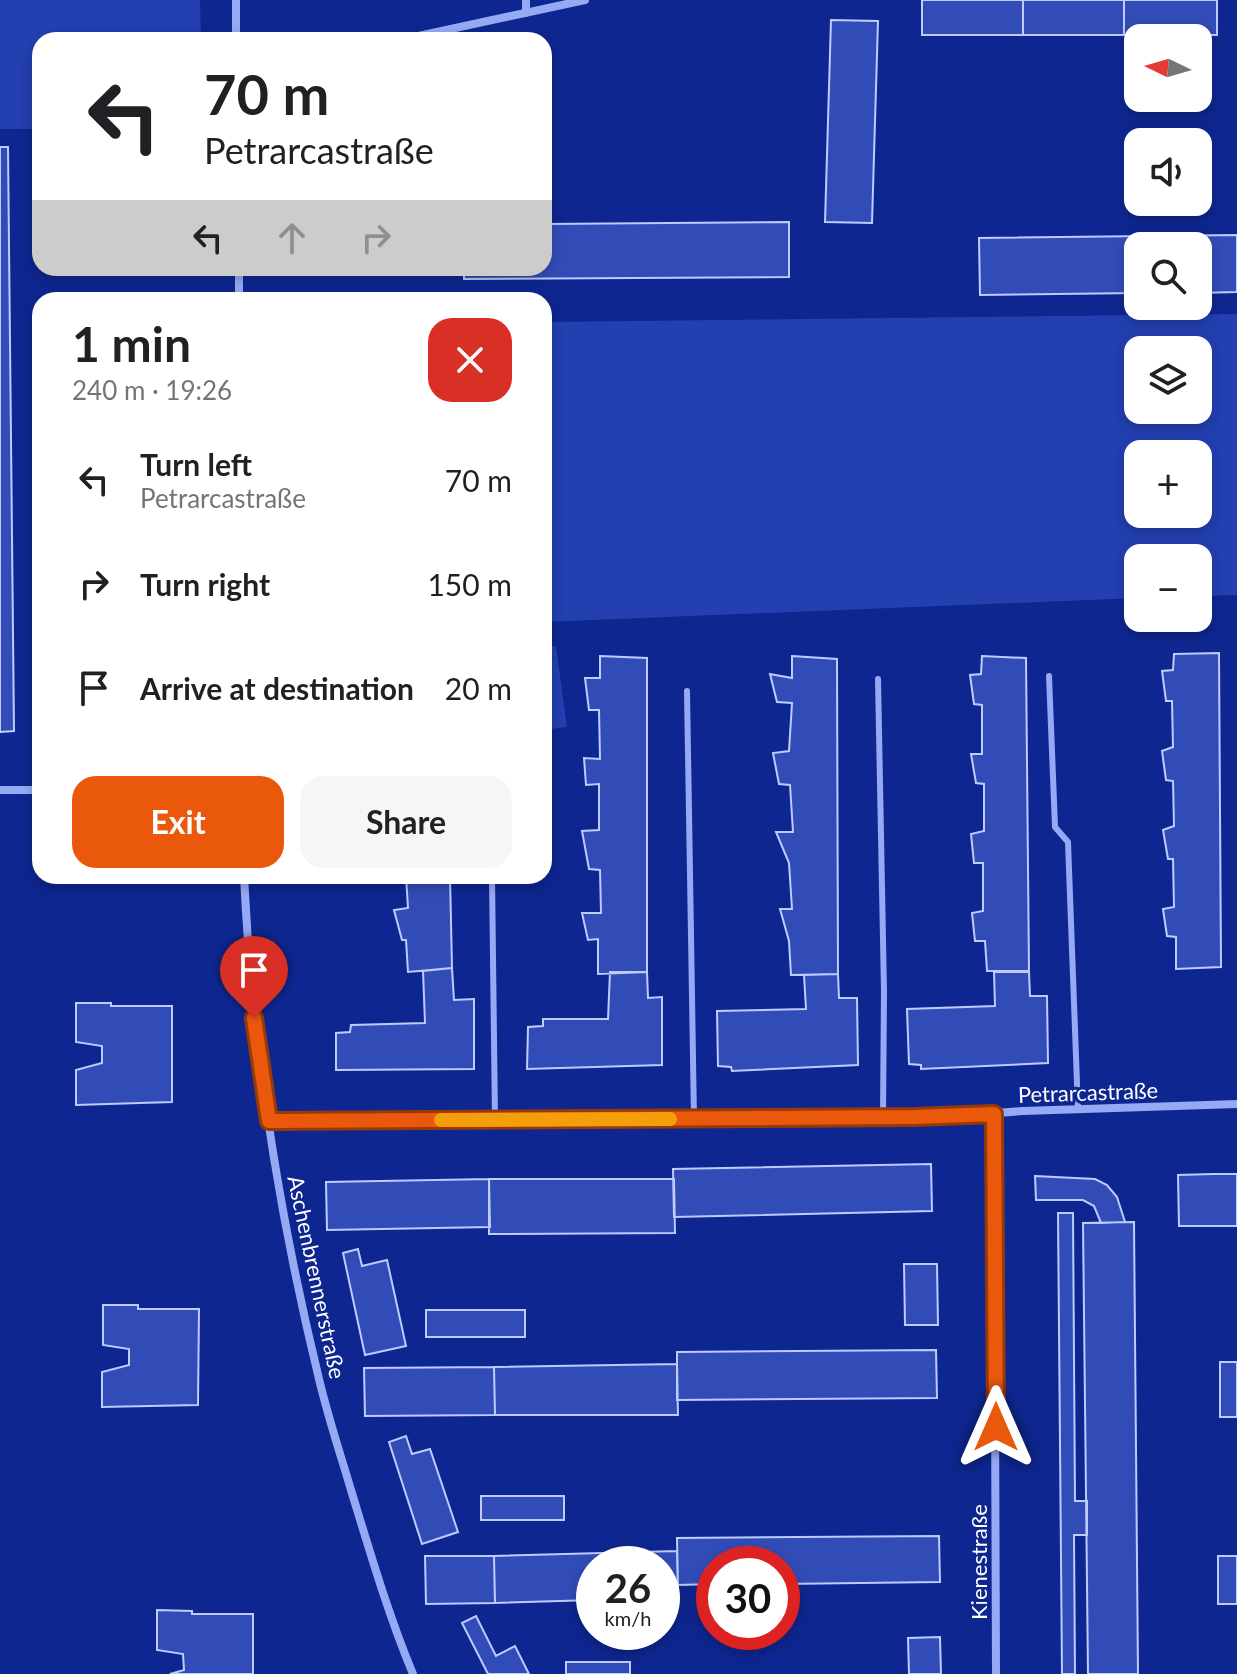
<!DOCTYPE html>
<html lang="en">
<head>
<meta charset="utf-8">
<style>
  :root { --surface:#fff; --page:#f6f6f6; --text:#202124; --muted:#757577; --accent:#ea580c }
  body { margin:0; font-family:Lato,sans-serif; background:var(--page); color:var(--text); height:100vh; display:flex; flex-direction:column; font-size:30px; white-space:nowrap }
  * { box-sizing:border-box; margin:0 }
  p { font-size:26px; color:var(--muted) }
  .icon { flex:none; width:44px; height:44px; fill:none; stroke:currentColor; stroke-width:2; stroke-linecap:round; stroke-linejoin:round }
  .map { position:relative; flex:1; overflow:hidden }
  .sheet { position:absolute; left:32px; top:292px; width:520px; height:592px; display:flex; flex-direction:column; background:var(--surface); border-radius:24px; box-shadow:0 4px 12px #0003 }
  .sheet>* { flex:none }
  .hud { position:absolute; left:32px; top:32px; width:520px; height:244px; border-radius:24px; box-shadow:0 4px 12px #0003; background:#fff; color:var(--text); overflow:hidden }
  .needle { width:52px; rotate:275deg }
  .fabs { position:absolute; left:1124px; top:24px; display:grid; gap:16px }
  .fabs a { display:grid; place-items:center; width:88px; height:88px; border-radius:16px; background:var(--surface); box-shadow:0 4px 12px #0003; font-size:40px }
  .speed { position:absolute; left:576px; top:1546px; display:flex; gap:16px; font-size:40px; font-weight:700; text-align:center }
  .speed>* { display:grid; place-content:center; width:104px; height:104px; border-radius:50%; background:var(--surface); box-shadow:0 4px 12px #0003; line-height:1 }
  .speed small { font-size:20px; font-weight:400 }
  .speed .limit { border:12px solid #d22; background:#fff; color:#111 }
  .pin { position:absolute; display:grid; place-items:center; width:68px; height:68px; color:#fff; margin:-82px -34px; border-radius:50% 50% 50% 0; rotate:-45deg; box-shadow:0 0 8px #0007 }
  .pin .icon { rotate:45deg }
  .me { position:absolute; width:88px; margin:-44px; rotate:0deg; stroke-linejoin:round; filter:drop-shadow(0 0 6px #0008) }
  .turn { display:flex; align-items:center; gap:28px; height:168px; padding:0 40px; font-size:36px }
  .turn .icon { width:104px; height:104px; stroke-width:2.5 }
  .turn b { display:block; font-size:56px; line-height:68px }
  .lanes { display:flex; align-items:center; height:76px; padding:0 40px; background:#0003; justify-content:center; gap:40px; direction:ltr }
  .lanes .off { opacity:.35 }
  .round { display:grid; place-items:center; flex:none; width:84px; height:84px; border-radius:24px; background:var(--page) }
  .head { display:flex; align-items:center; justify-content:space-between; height:136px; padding:0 40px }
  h1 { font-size:48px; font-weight:700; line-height:60px }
  .action { display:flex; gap:16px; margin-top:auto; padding:16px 40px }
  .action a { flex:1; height:92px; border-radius:24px; background:var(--accent); color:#fff; font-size:32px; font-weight:700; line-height:92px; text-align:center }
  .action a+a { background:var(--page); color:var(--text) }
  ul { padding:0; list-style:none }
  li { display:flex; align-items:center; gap:24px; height:104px; padding:0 40px }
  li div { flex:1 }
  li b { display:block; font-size:30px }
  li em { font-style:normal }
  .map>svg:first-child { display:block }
</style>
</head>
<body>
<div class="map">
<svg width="1237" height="1674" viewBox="0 0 1237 1674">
  <rect width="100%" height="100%" fill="#0e268f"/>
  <!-- green -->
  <path fill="#233fb0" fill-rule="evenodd" d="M0,0H200L201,40H40V129H0Z
    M1237,314V595L1198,596V558H1138V598L544,622V322ZM1138,350H1198V410H1138ZM1138,454H1198V514H1138Z
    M556,646L567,727L544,730V647Z"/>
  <!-- building -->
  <path fill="#324cb7" stroke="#becbfe" stroke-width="2" d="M922,0H1023V35H922Z
    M1023,0H1124V35H1023Z
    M1124,0H1217V35H1124Z
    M831,20L878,21L872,223L825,222Z
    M0,147H8L14,731L0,732Z
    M789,222V277L464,279V268H544V224Z
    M1237,235V292L1198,293V246H1138V293L980,295L979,238Z
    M306,268H412V270L306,271Z
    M1219,653L1221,967L1176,969V937L1167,936L1163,909L1174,907L1173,859H1168L1163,830L1174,826L1173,781L1166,780L1162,751L1173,747L1172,701H1166L1162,671L1173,670L1174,654Z
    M600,656L647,658V972L598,974V939L588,940L582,913H601L600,870L589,869L582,831L599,830V784L586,785L584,758L600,759L599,710H589L585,678H600Z
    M792,656L837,659L838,974L791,975L789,941L780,909H792L789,863L776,832H793L790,785L779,784L773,753L789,751L792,703L777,702L770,674L792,678Z
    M982,656L1026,658L1029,971H987L985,941H975L972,913L983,911V863H974L971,834L984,831V784L976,783L971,754H982V705L974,704L970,675L981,674Z
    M406,876H450L452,968L408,972L406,940H402L394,910L408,908Z
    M452,968L454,1000L474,999V1069L336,1070V1033L350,1032L351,1025L425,1023L423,971Z
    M610,972H647L648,998L662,997V1065L527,1069L528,1027L543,1026V1019H608Z
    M994,972H1029L1030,996H1047L1048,1063L921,1069V1065L909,1064L907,1009L995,1006Z
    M838,974L839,998H857L858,1065L732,1071L731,1067L718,1066L717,1011L806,1009L804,975Z
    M76,1003H111V1006H172V1102L76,1105V1070L102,1063V1046L76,1042Z
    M931,1164L932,1211L674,1217L673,1169Z
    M1213,1174H1237V1226H1179L1178,1175Z
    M1035,1176L1095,1179L1107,1185L1117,1197L1125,1222L1101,1223L1094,1206L1083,1200H1036Z
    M489,1179L490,1227L327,1230L326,1182Z
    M489,1179H674L675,1233L489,1234Z
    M1058,1213H1073L1075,1501H1087V1535H1074L1075,1674H1062Z
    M1134,1222L1138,1674H1088L1083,1223Z
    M358,1249L362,1266L387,1260L406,1346L365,1355L343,1253Z
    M904,1264H937L938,1325H905Z
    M103,1305H138V1309H199L198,1405L102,1407V1372L129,1365V1349L103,1345Z
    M426,1310H525V1337H426Z
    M936,1350L937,1398L677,1400V1352Z
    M1220,1362H1237V1417H1220Z
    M677,1364L678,1415H495L494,1367Z
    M494,1367L495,1415L365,1416L364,1368Z
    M406,1436L412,1454L430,1449L458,1532L422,1544L389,1442Z
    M481,1496H564V1520H481Z
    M939,1536L940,1582L782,1584V1564H714V1584L678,1585L677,1538Z
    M677,1551L678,1599H662V1564H594V1600L495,1603L494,1556Z
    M425,1556H494L495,1603L426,1604Z
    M1218,1556H1237V1604H1218Z
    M157,1610L192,1611V1614H253V1674H170L184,1670L183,1654L157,1650Z
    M476,1616L496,1656L515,1646L529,1674H488L462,1623Z
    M940,1637L941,1674H909L908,1638Z
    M566,1662H630V1674H566Z"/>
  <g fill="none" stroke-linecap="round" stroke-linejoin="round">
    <!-- lane -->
    <path stroke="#96a9f4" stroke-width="6" d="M1049,676L1055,827L1068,842L1078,1110
      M878,679L884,992L883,1117
      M687,691L694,1119
      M492,876L495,1120"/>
    <!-- street -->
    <path stroke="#96a9f4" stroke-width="8" d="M236,0V40
      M526,0V13
      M400,40L585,0
      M239,268V300
      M0,790H40
      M244,876C252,1045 279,1215 319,1379C328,1417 340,1453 351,1490C370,1552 388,1614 413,1674
      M994,1114L996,1674
      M269,1121L945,1117L1023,1111L1237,1104"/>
  </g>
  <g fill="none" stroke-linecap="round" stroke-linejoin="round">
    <!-- route casing -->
    <g stroke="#983908" stroke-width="20">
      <path id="route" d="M254,1018L269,1121L914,1117L994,1114L996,1427"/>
    </g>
    <!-- route -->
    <use href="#route" stroke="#ea580c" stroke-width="14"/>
    <!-- slow -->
    <path stroke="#f59e0b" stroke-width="14" d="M441,1120L670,1119"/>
  </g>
  <g text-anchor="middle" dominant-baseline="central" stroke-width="6" stroke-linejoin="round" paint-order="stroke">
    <!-- street labels -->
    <g font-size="22" fill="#fff" stroke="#0e268f">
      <text transform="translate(1088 1092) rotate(-2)">Petrarcastraße</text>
      <text transform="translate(317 1277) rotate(78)">Aschenbrennerstraße</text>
      <text transform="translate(978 1562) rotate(-90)">Kienestraße</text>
    </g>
  </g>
</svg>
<div class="fabs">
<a><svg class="needle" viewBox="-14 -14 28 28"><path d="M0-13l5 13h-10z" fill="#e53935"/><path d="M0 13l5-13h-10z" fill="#757577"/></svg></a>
<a><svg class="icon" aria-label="sound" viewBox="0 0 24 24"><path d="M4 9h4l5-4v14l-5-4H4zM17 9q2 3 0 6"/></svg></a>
<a><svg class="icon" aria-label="search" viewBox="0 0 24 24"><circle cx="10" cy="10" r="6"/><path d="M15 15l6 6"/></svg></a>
<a><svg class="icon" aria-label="layers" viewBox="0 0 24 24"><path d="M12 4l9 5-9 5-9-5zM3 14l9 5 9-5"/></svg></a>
<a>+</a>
<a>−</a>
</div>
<div class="speed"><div>26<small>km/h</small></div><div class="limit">30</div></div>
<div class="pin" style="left:254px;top:1018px;background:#d93025"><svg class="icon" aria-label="arrive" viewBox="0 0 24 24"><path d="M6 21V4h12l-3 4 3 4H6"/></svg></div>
<svg class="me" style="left:996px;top:1427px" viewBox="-20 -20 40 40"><path d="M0-17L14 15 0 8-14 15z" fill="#ea580c" stroke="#fff" stroke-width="4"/></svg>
<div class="hud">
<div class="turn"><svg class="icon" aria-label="left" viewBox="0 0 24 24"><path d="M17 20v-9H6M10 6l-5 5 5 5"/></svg><div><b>70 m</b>Petrarcastraße</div></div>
<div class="lanes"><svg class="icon" aria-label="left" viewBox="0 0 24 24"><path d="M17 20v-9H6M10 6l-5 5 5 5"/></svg><svg class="icon off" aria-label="ahead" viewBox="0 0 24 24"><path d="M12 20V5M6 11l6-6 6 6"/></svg><svg class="icon off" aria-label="right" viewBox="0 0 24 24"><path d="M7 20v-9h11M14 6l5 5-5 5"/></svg></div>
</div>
<section class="sheet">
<div class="head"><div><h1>1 min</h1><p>240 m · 19:26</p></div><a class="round" style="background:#d93025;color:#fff"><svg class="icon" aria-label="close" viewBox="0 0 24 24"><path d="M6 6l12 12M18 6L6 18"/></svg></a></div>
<ul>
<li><svg class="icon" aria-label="left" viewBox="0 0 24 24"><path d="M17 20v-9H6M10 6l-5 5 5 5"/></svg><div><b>Turn left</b><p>Petrarcastraße</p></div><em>70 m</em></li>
<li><svg class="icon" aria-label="right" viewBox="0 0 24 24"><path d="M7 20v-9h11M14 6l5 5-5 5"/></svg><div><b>Turn right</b></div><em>150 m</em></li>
<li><svg class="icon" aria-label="arrive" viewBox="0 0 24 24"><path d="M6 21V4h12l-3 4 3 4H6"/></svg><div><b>Arrive at destination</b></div><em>20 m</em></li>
</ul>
<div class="action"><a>Exit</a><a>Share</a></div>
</section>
</div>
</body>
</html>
